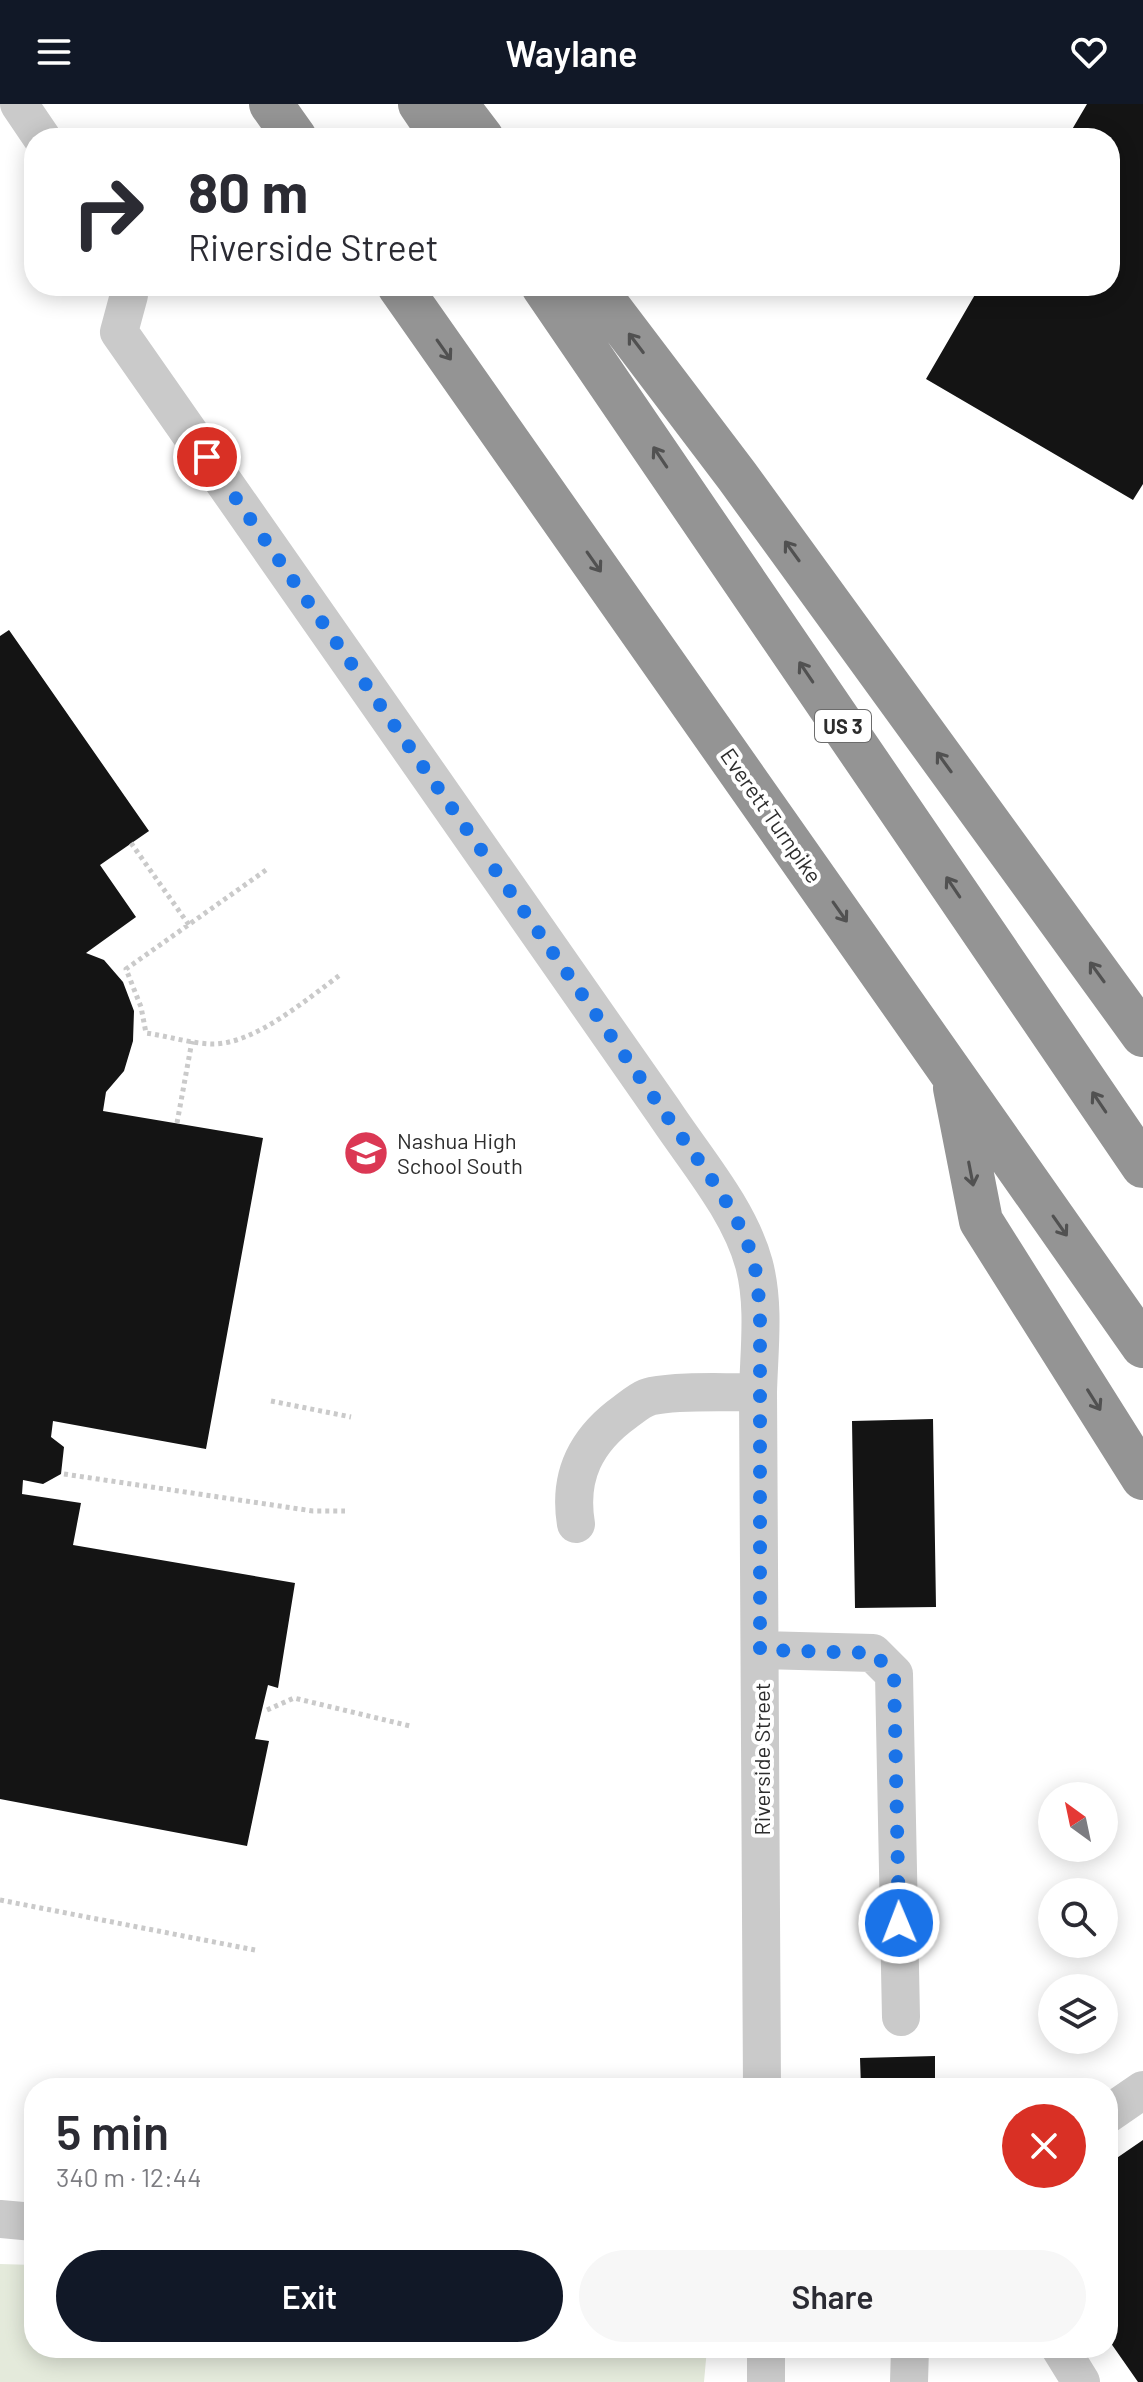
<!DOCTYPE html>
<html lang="en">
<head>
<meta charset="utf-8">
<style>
  :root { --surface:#fff; --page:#f7f7f7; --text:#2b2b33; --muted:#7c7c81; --accent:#111827 }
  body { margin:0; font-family:Barlow,sans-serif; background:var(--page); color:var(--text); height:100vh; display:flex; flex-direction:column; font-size:30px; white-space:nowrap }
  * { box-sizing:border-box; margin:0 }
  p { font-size:26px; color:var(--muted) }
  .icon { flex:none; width:44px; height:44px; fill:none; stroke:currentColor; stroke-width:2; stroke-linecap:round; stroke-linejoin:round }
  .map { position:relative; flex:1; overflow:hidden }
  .drawer { position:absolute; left:24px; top:1974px; width:1094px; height:280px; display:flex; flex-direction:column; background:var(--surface); border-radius:32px; box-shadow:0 4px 20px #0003 }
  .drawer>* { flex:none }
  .banner { position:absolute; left:24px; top:24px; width:1096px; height:168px; border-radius:32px; box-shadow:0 4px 20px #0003; background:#fff; color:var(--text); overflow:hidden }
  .needle { width:52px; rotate:327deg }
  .tools { position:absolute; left:1038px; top:1678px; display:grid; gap:16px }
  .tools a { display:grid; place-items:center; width:80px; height:80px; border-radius:50%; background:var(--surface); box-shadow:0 4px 20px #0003; font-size:40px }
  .pin { position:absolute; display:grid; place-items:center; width:68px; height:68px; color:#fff; margin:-34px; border:4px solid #fff; border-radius:50%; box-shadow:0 2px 8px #0007 }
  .me { position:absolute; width:88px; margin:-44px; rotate:359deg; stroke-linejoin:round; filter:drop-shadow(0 0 6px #0008) }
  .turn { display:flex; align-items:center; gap:28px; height:168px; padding:0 32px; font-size:36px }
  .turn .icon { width:104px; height:104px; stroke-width:2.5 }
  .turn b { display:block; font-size:56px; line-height:68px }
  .round { display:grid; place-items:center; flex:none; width:84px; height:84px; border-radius:42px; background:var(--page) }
  .summary { display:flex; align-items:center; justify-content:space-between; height:136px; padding:0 32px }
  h1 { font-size:48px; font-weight:600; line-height:60px }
  .button { display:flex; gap:16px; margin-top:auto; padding:16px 32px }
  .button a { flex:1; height:92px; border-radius:48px; background:var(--accent); color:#fff; font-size:32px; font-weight:600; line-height:92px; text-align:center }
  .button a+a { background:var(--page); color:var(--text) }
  header { display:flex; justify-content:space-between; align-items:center; height:104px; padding:0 32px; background:var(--accent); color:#fff; font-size:36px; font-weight:600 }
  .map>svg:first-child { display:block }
</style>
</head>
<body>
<header><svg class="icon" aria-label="menu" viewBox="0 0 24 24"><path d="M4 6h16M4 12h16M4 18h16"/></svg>Waylane<svg class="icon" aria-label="heart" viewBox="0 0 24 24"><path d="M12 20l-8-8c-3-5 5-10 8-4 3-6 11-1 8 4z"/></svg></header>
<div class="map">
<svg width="1143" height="2278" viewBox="0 0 1143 2278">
  <rect width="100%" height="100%" fill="#fff"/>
  <!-- green -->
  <path fill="#e4eadb" d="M0,2160L34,2161V2244H707L704,2278H0Z"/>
  <!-- building -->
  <path fill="#141414" d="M1087,0H1143V380L1133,396L926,275L980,182H1110V34H1067Z
    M9,526L149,727L100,761L136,813L86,849L104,856L123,878L134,907L133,937L124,967L106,988L103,1007L263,1034L206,1345L53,1317L51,1333L64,1343L61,1370L43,1380L23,1376L22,1390L81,1399L73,1441L295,1479L278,1584L268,1581L255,1635L269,1637L247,1742L0,1695V532Z
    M933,1315L936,1503L855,1504L852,1317Z
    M935,1952V1984H861L860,1954Z
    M1143,2036V2278H1138L1108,2235V2060Z"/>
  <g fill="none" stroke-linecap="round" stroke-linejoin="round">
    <!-- path -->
    <path stroke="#cacaca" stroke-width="5" stroke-dasharray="4 4" stroke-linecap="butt" d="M131,739L189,821
      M266,766L126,865L141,903L146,929C168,932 192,940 214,940C256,939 307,895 340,871
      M177,1019L192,937
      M271,1297L351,1313
      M64,1370L313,1407H345
      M267,1606L294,1594L410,1622
      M0,1796L255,1846"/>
    <!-- minor -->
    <path stroke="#cacaca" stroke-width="38" d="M19,0L42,34
      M128,182L129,191L119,228L664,1008C695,1055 739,1105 754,1160C765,1201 759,1247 758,1288L762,1984
      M576,1420C568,1372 586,1336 625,1308C633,1302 642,1294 652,1292C681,1286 727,1289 758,1288
      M760,1546L873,1549L894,1570L901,1913
      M1108,2010L1143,1986
      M0,2115L34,2118
      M766,2244V2278
      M1060,2244L1081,2278
      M909,2278L910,2244"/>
    <!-- highway -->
    <path stroke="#949494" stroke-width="44" d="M271,0L295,34
      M420,0L443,34
      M456,0L482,34
      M399,182L1143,1242
      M543,182L1143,1062
      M593,182L737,372L1143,931
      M955,984L981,1117L1143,1374"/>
  </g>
  <!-- one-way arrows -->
  <defs><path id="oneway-shaft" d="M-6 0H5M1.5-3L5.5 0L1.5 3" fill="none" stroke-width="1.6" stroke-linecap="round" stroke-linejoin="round" transform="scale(2)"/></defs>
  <g stroke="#515151">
    <use href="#oneway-shaft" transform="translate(636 239) rotate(-127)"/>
    <use href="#oneway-shaft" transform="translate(444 246) rotate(55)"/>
    <use href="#oneway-shaft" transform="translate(660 353) rotate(-124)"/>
    <use href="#oneway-shaft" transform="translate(792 447) rotate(-126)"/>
    <use href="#oneway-shaft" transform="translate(594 458) rotate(55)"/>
    <use href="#oneway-shaft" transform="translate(806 568) rotate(-124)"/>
    <use href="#oneway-shaft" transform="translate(944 658) rotate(-126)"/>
    <use href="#oneway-shaft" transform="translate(953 783) rotate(-124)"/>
    <use href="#oneway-shaft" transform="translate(840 808) rotate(55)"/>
    <use href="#oneway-shaft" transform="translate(1097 868) rotate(-126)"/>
    <use href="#oneway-shaft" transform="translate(1099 998) rotate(-124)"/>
    <use href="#oneway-shaft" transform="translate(971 1070) rotate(79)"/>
    <use href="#oneway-shaft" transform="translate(1060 1122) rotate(55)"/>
    <use href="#oneway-shaft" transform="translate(1094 1296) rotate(58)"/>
  </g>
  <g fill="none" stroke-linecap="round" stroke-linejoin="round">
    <!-- route -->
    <path stroke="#1a73e8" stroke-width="14" stroke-dasharray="0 25.2" d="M207,353L664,1008C694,1052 744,1111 755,1164C758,1180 759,1197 760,1213V1546L873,1549L894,1570L899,1819"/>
  </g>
  <!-- icons -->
  <defs>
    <g id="school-disc" transform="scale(2.3)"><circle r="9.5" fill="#db3854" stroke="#fff"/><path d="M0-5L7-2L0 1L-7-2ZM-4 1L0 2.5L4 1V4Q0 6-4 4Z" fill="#fff"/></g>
  </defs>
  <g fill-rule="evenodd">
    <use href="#school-disc" x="366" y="1049"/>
  </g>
  <g text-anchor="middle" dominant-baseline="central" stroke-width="8" stroke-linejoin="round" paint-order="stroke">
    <!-- shield labels -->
    <rect fill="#fff" stroke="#6c6c6c" stroke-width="2" x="815" y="606" width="56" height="32" rx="6"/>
    <g font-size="20" font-weight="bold" fill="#2d2d2d">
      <text x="843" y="622">US 3</text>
    </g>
    <!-- street labels -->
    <g font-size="22" fill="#2d2d2d" stroke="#fff">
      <text transform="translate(772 711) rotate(55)">Everett Turnpike</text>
      <text transform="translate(761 1655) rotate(-90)">Riverside Street</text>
    </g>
    <!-- poi labels -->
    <g font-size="22" fill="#2d2d2d" stroke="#fff" text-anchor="start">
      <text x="397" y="1036">Nashua High<tspan x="397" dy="25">School South</tspan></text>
    </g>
  </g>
</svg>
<div class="tools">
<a><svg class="needle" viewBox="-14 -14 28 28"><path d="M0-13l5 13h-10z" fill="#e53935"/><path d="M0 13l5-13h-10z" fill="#7c7c81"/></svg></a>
<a><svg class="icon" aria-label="search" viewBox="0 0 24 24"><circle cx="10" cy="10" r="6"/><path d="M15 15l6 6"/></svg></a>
<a><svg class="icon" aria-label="layers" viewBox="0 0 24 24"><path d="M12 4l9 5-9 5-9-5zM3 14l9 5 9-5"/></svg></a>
</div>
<div class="pin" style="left:207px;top:353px;background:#d93025"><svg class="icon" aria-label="arrive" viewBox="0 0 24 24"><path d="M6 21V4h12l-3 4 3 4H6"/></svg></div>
<svg class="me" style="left:899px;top:1819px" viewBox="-20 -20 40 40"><circle r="17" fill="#1a73e8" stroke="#fff" stroke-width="3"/><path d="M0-11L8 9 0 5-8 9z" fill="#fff"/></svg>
<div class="banner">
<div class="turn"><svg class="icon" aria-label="right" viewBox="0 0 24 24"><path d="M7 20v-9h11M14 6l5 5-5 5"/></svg><div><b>80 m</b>Riverside Street</div></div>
</div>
<section class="drawer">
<div class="summary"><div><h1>5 min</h1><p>340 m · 12:44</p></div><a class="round" style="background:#d93025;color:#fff"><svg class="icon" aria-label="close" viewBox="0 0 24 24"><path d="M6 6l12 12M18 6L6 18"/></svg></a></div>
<div class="button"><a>Exit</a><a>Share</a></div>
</section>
</div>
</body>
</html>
